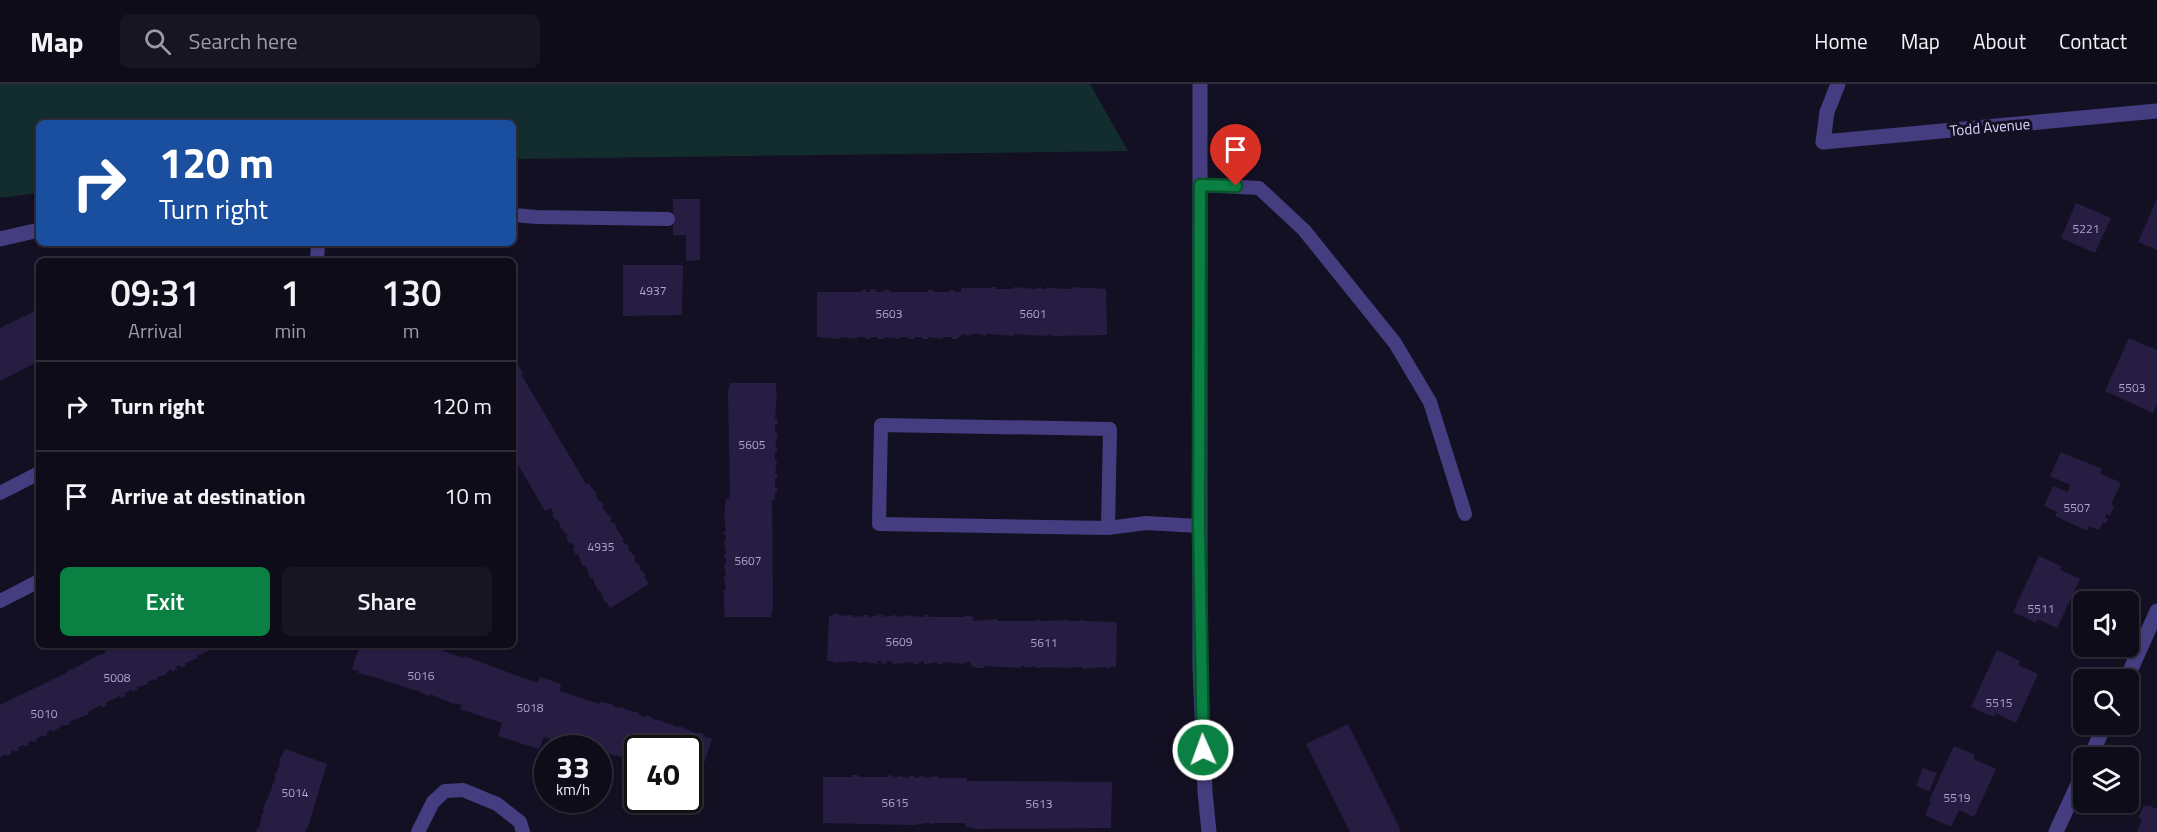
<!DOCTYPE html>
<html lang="en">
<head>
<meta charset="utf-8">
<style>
  :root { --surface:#0f0c1a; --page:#181523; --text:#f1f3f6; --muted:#9b9ba2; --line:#2f2c39; --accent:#0b8043 }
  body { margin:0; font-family:"Titillium Web",sans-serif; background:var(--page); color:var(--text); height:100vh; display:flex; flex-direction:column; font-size:22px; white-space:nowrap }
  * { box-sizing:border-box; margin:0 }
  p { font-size:20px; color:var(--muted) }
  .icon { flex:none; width:33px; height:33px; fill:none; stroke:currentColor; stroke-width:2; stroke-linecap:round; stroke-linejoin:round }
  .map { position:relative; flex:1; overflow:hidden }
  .drawer { position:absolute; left:36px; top:174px; width:480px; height:390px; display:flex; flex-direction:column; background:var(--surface); border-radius:9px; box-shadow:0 2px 4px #0004,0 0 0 2px var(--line) }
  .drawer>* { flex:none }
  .banner { position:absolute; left:36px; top:36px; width:480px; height:126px; border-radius:9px; box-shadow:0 2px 4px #0004,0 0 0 2px var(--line); background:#1a4fa0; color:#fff; overflow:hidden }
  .controls { position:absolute; left:2073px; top:507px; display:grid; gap:12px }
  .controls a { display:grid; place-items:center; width:66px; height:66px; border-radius:9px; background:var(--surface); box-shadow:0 2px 4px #0004,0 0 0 2px var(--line); font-size:30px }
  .speed { position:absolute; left:534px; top:651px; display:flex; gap:12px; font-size:30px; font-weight:700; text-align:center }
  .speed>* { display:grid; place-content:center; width:78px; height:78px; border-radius:50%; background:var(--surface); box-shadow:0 2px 4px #0004,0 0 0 2px var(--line); line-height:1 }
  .speed small { font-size:15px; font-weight:400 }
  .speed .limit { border:3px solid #111; border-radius:9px; background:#fff; color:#111 }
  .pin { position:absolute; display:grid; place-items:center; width:51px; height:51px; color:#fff; margin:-62px -26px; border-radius:50% 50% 50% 0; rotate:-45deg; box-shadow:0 0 6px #0007 }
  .pin .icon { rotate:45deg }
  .me { position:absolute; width:66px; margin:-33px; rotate:358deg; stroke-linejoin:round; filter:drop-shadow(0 0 4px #0008) }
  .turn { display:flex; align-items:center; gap:21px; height:126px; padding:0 24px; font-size:27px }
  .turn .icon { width:78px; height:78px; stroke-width:2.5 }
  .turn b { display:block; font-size:42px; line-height:51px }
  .eta { display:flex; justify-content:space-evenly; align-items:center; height:102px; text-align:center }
  .eta b { font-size:36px; font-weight:600; line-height:42px }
  .action { display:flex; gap:12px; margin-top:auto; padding:12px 24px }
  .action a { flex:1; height:69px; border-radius:9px; background:var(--accent); color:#fff; font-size:24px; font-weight:600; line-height:69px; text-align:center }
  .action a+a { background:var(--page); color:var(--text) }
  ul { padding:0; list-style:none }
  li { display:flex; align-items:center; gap:18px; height:90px; padding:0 24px; border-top:2px solid var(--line) }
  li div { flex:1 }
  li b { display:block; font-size:22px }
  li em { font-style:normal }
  header { display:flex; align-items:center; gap:36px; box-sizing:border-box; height:84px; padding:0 30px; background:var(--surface); border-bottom:2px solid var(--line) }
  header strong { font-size:28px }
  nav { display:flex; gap:33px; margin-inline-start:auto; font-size:21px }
  .search { width:420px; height:54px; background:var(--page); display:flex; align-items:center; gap:15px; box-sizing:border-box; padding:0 21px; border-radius:9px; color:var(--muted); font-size:22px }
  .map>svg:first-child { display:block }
</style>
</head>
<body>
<header>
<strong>Map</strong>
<div class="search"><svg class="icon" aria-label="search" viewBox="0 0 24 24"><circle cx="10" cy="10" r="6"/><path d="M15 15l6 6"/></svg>Search here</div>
<nav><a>Home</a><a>Map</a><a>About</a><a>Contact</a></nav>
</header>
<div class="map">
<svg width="2157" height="748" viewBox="0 0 2157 748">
  <rect width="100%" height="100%" fill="#141023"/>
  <!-- green -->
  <path fill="#132c2d" d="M0,0H1090L1128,67L513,75V39H39V109L0,114Z"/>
  <!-- building -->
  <path fill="#271d43" d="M673,115H700V176L686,177V151H673Z
    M2157,115V166L2138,158Z
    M2076,119L2111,134L2095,169L2061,154Z
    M623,181H683L682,231L623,232Z
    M991,203H996V205H1014V203L1035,205L1041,203V205H1047V203L1057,205V203L1062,205H1071V203L1106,205L1107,251L1052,252V250L1044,252L1014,250L1015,252L986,250V252L980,250H971V252L962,250L961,253H958V255H952V253H943V255L928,253V255H922V253H914V255H908V253H900V255L885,253V255H878V253H870V255H865V253H857V255L840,253V255L817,253V208H861L862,206L866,205V208H870V205H875L876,208H884L883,206H890L889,208H928V206H933V208H949V206H954V208H961V204H991Z
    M39,225V277L0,297V244Z
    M2129,254L2157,266V321L2153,329L2105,307Z
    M513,272L523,289L521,290L586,400L588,399L597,410H595L599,417H601L604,422L602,423L612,435L610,436L613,440L615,439L617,444L616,445L624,455L622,456L625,460L626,459L629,464L628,465L636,474L634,475L636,480L638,479L640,483L639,484L646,491L644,492L649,500L610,524L606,517L605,518L602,513L603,512L600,506L598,507L592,493L590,495L588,489L589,488L585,481L583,483L578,470L576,471L573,465L575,464L571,458L569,459L566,454L568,452L559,442L561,441L557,435L556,436L552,431L554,430L551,424L545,427L513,372Z
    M730,299H776V308H777L775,335H777L778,340H775V349H778L775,363H777V368L775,369V376H777L775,390H777V395H775V404L777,403V409H775V416H772L773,524L771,533H725L724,525V506H726L724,492H726L724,480H726V474H724V470H726L724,458L725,459L726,451H724V447H726L724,430L726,415H729L730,409L728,308Z
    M2061,368L2102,385L2100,389L2121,399L2111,420L2114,422L2110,432L2106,430L2105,434L2108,435L2106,440L2103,438L2099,446L2089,442L2087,447L2055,432L2057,428L2044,422L2053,402L2067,408L2069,405L2070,401L2050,392Z
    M2039,472L2061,482L2060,486L2080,495L2057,544L2037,535L2036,539L2013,528Z
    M835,530H839V532L853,531V533L864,532V531H868V533L877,532V530L883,531V533L897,531V533L911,531V532L925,533V531H929V533H963L968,531L973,533V537L997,535V537H1036V535L1041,537L1069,536V537H1079L1083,536L1084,537L1117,538L1116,583H1110V585L1105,583L1082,585V583H1073V584L1042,583L1041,584H1036V582L1024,584L1025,582H1021V584L984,582V584H978L971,582V578H964V580L943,578V580H937V578L924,580V577L919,578V580H913V578L893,580V578L887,577L886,580L881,579L882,577H877V580L863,577V579H857V577L833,579V577H827L829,532Z
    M116,561H217L219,564L213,567L212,565L197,572L198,574L185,579L186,581L181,584L180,581L175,583L177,585L172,588L171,585L166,588L167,590L157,593L158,595L154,597L153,595L147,598L148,600L137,603L138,605L133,608L132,605L125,609L126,612L121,614L120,612L105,619L107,621L102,624L101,621L88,628L89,630L69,638L70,640L65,642L64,640L53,648L52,646L46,649L47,651L43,653L42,651L36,655L37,657L33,658L32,656L28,658L29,660L25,663L24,661L18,663L19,666L15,668L14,666L10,668L12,670L7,672L6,670L0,673V621L66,589L70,585L71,586L79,582L96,572L103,570L108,565L109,567L117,563Z
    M360,561H430V563L443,565V567L463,574L464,572L537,599L540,593L561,600L560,607L599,620L600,618L613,620L612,622L620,624L621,623L633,628L634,627L639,629V631L645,633L646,631L653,634V635L656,636L657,635L679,644V642L697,650L698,648L704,650L703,652L712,655L698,698L690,696L688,700V664H638V680L632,678L633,676L606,669L607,668L598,664L587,661L586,664H580L544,653L539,665L498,652L502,639L460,625L462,621L455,619L454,620L430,610L428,612L416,606V607L403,602V603L398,601V600L384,597L385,596L358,589L359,587L352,585Z
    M1997,566L2020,577L2018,581L2038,590L2016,639L1996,629L1994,633L1971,623Z
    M1348,640L1400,745L1401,748H1350L1306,660Z
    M1954,662L1975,671L1973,675L1996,685L1974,733L1959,726L1951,743L1925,731L1931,718L1929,717Z
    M285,665L327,680L309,740L305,748H256L257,744L259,745L262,730H264L263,725L272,704V699L274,700L276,692L274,691L278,686L280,678L279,677Z
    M1923,684L1937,689L1929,707L1916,702Z
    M852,691H858V693H888V691L893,692V694L898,693V692L909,694V692H914V694L924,692V694L938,692V694H967V697L1112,698L1111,744L977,745L966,743V739H933V741L928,739L913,741L823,739V693H852Z
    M2144,721L2147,723L2148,721L2157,725V748H2137L2142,735L2138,734Z"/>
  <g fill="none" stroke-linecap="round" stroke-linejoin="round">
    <!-- service -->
    <path stroke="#443e80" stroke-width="14" d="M1200,101L1259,104L1304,146L1395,259L1430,318L1465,430
      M513,131L537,133L668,135
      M317,177L318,159
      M881,341L1110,345L1108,444L879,440Z
      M0,409L39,389
      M1108,444L1146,439L1199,442
      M0,517L39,497
      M418,748L433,718L445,707L463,706L497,720L520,738L523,748"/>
    <!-- minor -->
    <path stroke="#443e80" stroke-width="15" d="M1838,0L1827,28L1823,58L2157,27
      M0,155L39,146
      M2126,596L2157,527
      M2090,674L2105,640
      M2056,748L2084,687"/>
    <!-- tertiary -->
    <path stroke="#443e80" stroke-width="15" d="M1200,0V581L1205,708L1209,748"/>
  </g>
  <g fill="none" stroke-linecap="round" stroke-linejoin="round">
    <!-- route casing -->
    <g stroke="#07532c" stroke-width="15">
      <path id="route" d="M1203,666L1199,442L1200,101L1236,102"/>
    </g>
    <!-- route -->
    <use href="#route" stroke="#0b8043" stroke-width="10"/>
  </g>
  <g text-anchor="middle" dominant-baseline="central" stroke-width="6" stroke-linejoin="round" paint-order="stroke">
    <!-- number labels -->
    <g font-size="12" fill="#afa7ce">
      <text x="2086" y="144">5221</text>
      <text x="653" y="206">4937</text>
      <text x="889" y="229">5603</text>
      <text x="1033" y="229">5601</text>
      <text x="2132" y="303">5503</text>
      <text x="752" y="360">5605</text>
      <text x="2077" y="423">5507</text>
      <text x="601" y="462">4935</text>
      <text x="748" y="476">5607</text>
      <text x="2041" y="524">5511</text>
      <text x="899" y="557">5609</text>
      <text x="1044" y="558">5611</text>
      <text x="421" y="591">5016</text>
      <text x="117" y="593">5008</text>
      <text x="1999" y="618">5515</text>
      <text x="530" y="623">5018</text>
      <text x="44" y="629">5010</text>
      <text x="295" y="708">5014</text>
      <text x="1957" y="713">5519</text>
      <text x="895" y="718">5615</text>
      <text x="1039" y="719">5613</text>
    </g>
    <!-- street labels -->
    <g font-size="15" fill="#dcd5fc" stroke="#141023">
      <text transform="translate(1990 43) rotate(-5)">Todd Avenue</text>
    </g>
  </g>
</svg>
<div class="controls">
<a><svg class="icon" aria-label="sound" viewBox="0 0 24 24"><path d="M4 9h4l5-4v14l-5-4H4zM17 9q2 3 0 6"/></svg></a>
<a><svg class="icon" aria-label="search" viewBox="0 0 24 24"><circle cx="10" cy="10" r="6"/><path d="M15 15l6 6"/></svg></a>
<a><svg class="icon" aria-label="layers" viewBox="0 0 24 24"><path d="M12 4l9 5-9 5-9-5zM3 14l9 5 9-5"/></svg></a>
</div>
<div class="speed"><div>33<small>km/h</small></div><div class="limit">40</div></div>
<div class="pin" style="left:1236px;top:102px;background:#d93025"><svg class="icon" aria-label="arrive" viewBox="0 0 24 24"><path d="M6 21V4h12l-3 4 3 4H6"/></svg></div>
<svg class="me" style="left:1203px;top:666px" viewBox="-20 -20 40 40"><circle r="17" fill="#0b8043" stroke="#fff" stroke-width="3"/><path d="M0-11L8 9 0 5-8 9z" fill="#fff"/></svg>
<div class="banner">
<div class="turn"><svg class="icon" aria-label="right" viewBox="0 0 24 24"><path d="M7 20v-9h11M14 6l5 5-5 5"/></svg><div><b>120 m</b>Turn right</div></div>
</div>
<section class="drawer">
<div class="eta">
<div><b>09:31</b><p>Arrival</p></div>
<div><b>1</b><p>min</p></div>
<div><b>130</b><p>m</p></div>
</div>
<ul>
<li><svg class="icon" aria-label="right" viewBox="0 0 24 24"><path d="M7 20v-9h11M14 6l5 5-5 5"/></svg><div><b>Turn right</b></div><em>120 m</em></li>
<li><svg class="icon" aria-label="arrive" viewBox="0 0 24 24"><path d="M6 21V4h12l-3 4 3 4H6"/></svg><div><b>Arrive at destination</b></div><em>10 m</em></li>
</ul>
<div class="action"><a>Exit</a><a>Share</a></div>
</section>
</div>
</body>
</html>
